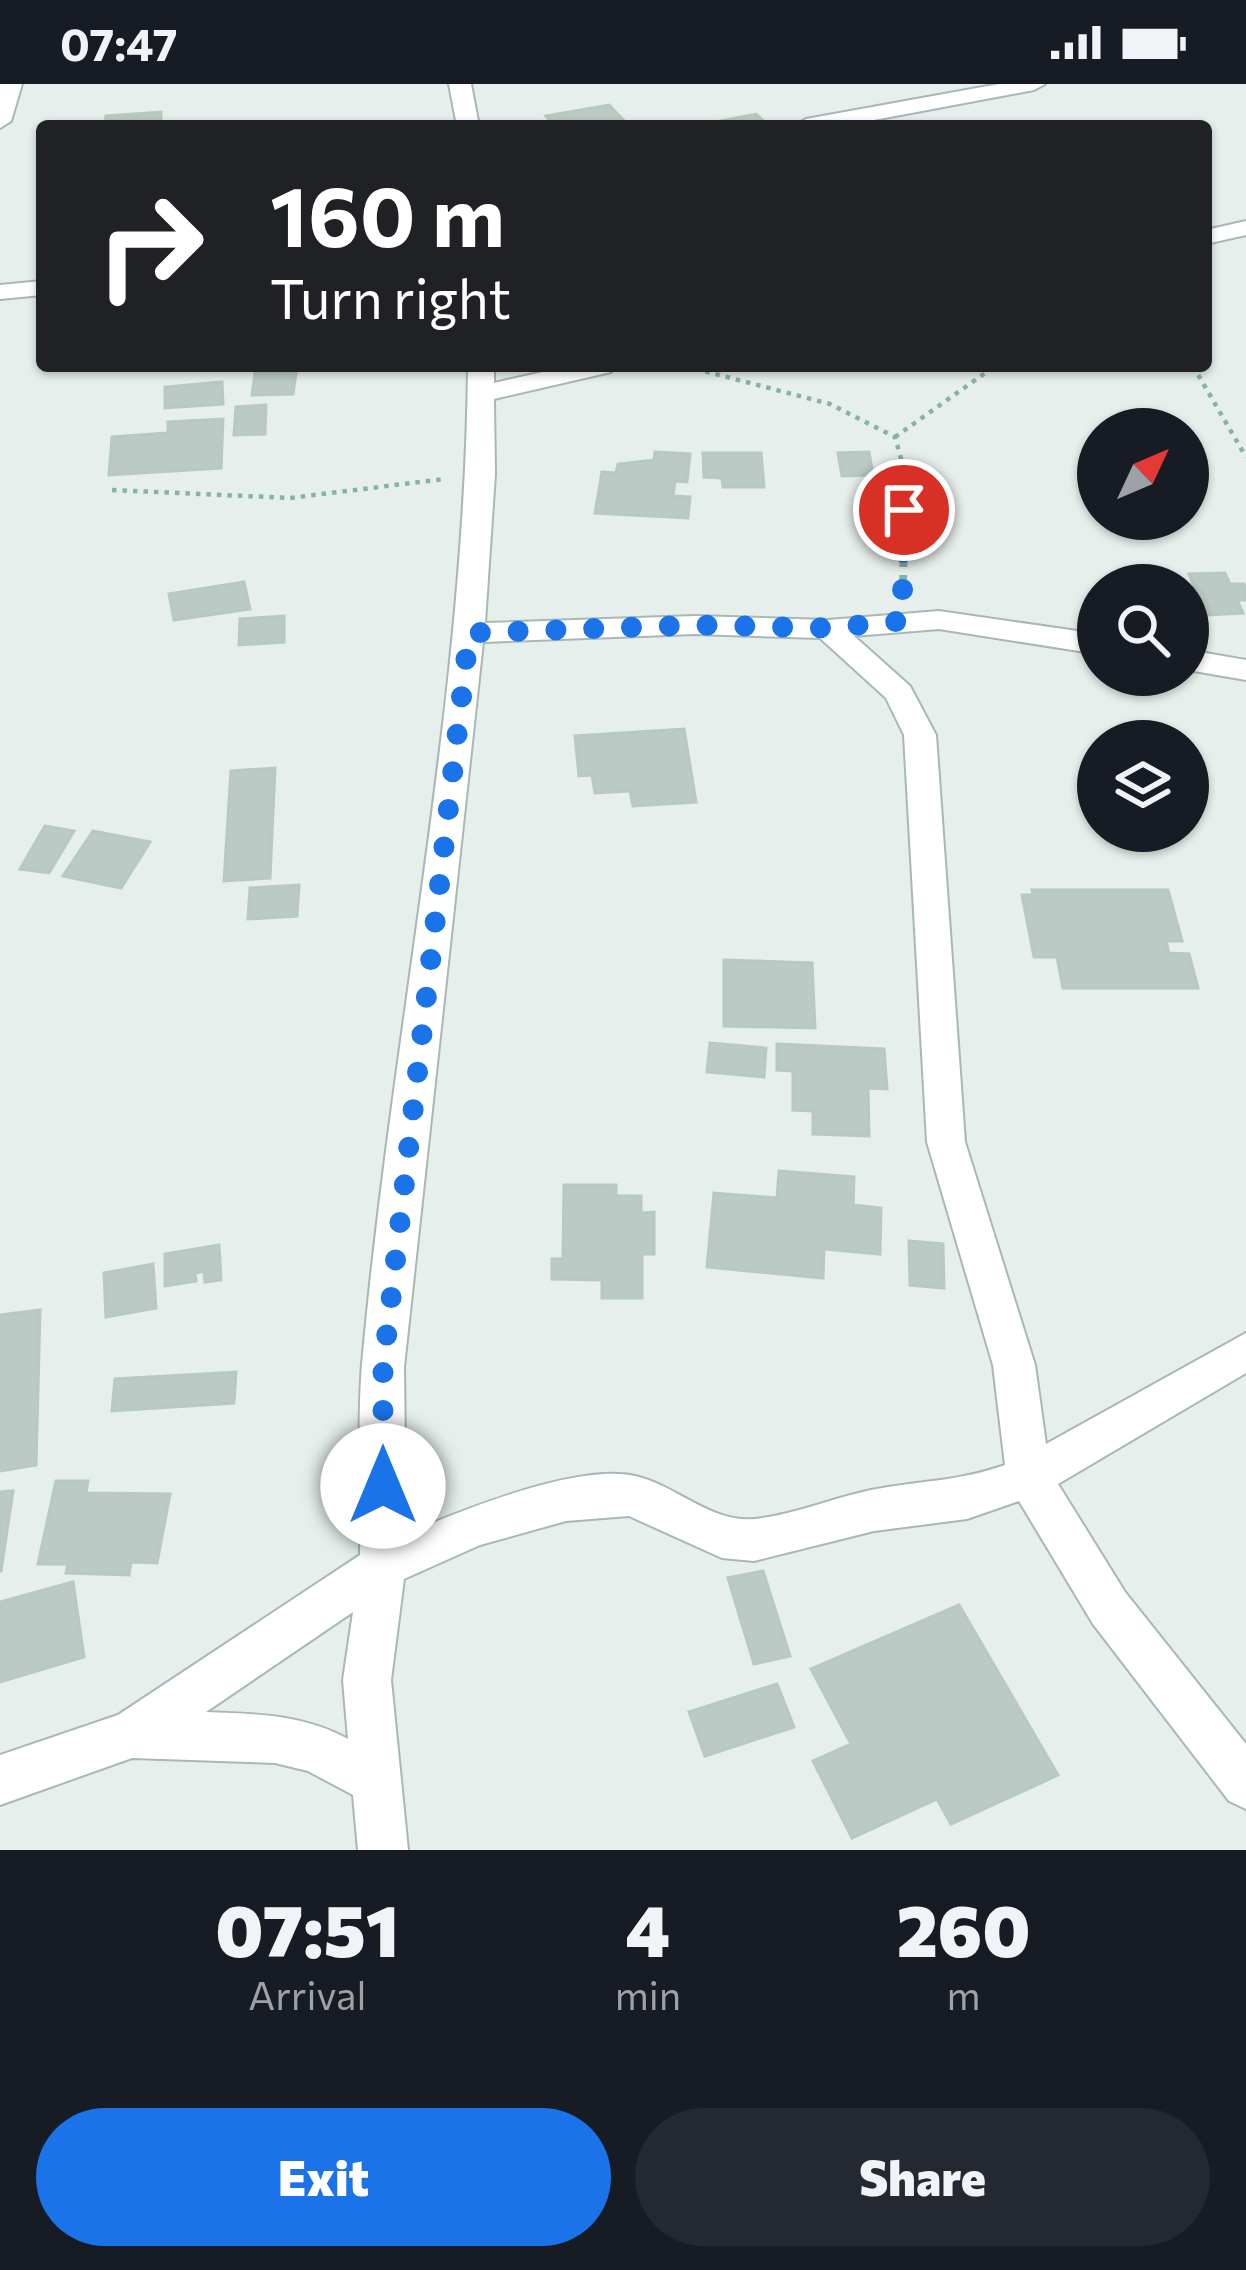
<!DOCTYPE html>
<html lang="en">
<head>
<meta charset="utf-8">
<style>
  :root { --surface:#171b24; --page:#242831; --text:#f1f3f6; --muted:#9ea1a6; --accent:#1a73e8 }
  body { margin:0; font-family:Commissioner,sans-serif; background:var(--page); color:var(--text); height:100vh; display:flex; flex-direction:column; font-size:45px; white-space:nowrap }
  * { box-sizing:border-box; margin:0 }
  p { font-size:39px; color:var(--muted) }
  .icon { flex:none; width:66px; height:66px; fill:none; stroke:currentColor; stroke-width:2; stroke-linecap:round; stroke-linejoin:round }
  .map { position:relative; height:1766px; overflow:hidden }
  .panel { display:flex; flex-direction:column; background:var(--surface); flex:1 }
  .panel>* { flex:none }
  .guide { position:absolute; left:36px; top:36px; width:1176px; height:252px; border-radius:12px; box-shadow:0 3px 9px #0004; background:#202124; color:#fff; overflow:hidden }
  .needle { width:78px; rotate:46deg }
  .fabs { position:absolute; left:1077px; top:324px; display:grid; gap:24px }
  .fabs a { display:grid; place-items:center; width:132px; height:132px; border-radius:50%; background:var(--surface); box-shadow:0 3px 9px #0004; font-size:60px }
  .pin { position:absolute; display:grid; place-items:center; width:102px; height:102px; color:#fff; margin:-51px; border:6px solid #fff; border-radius:50%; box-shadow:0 3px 12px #0007 }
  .me { position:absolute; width:132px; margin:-66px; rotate:0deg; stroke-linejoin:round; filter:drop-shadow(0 0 9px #0008) }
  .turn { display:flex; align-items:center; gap:42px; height:252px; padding:0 36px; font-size:54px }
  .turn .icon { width:156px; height:156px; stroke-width:2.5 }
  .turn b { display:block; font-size:84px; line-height:102px }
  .eta { display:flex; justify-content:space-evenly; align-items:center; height:204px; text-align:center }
  .eta b { font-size:72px; font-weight:800; line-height:84px }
  .cta { display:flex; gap:24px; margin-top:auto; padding:24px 36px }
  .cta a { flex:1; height:138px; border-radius:72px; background:var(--accent); color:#fff; font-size:48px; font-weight:800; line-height:138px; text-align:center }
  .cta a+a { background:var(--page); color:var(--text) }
  .status { display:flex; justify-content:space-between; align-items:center; height:84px; padding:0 60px; background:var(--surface); direction:ltr }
  .status svg { height:33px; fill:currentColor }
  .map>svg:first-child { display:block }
</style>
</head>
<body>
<div class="status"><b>07:47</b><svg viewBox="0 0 49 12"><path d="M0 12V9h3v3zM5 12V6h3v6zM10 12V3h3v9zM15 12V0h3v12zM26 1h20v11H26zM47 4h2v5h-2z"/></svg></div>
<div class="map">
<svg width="1246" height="1766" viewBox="0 0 1246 1766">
  <rect width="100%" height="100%" fill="#e6efeb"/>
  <!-- building -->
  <path fill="#bbcac4" stroke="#b8c9c2" stroke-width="3" d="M609,21L629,42H555L546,32Z
    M161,28V42H105L106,32Z
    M756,30L767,40L720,42L716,38Z
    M256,282H297L293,310L252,311Z
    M222,298L223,320L165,324V303Z
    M266,321L265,350L234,351L236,323Z
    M223,335L221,384L109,391L112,353L168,349V338Z
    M655,368L690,370L687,398L675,397L673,412L690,413L688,434L595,429L602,388L616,389L618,380L654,376Z
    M869,368L873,391L842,392L838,369Z
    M703,369H761L764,403H723L722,394L704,393Z
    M1225,489L1230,500H1244L1246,504V516H1237L1243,529L1206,531L1189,490Z
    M244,498L250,525L174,536L169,510Z
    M284,532V558L239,561L240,535Z
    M684,645L696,718L633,722L630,707L595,709L592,691L579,692L575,652Z
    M275,684L270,794L224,797L231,687Z
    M45,742L74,747L49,789L20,785Z
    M93,747L150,758L121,804L63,792Z
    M299,801L297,832L248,835L250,804Z
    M1032,806H1168L1182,857H1166L1169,869L1189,870L1198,904H1063L1057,873H1034L1022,811H1033Z
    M724,876L812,879L815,944L724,942Z
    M710,959L766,964L764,993L707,988Z
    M777,960L884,965L887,1005L868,1004L869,1052L813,1050V1027L793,1026V987L777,986Z
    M779,1087L854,1093L853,1121L881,1124L880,1170L824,1165L823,1194L707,1183L714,1109L777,1114Z
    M564,1101H616V1112H641V1129L654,1128V1170H642V1214H602V1196L552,1195V1175H563Z
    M909,1157L943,1160L944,1204L910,1201Z
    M219,1161L221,1196L205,1198L204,1187L195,1189L196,1197L165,1202V1170Z
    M153,1180L156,1224L106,1233L104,1189Z
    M40,1226L36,1381L0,1387V1231Z
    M236,1288L234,1319L112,1327L115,1295Z
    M56,1397H88L86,1409L170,1410L157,1479L131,1478L129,1491L66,1489L68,1480H38Z
    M13,1407L1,1487H0V1408Z
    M763,1487L790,1572L754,1580L728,1494Z
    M73,1498L84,1573L0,1598V1518Z
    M959,1521L1058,1691L951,1740L937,1715L852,1754L813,1677L851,1660L811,1585Z
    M777,1600L794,1643L705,1672L689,1628Z"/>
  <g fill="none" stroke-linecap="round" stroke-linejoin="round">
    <!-- minor casing -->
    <g stroke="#a8b8b2" stroke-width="4">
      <path id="minor" d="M0,0H22L11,37L0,44Z
        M449,0H471L479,42H457Z
        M999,0H1045L1034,6L842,42H795L806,35Z
        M1246,137V151L1206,160V146Z
        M42,197V211L0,215V201Z
        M468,282H494V299L569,282H615L611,288L494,315L495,390L485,539L695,532L828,536L939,527L1098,550V570L939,545L854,552L910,602L936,651L965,1058L1035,1281L1046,1360L1246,1249V1289L1058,1400L1125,1508L1246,1660V1725L1229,1717L1093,1540L1019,1417L967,1435L874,1447L754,1477L722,1474L629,1432L566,1437L480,1461L404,1495L391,1596L408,1766H358L353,1711L308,1687L275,1679L132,1674L0,1721V1671L118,1631L360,1471C361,1408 357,1343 362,1280C392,946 465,617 468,282ZM695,550L820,554L886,614L904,651L927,1058L993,1281L1005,1381C961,1397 917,1397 871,1406C833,1414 793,1431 755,1435C710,1439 676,1401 635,1392C577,1379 460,1427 406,1450L404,1283L483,558ZM353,1528L343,1596L348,1655C303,1630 256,1630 206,1628Z
        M1188,566L1246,576V596L1188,586Z"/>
    </g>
    <!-- path-far1 -->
    <path stroke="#86b3a5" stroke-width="4.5" stroke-dasharray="4.5 6" stroke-linecap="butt" d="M685,282L830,320L895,353L905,389L904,432
      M1193,282L1246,373
      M895,353L995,282
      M112,406L290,414L444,395"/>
    <!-- path -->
    <path stroke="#86b3a5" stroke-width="8" stroke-dasharray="6 8" stroke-linecap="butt" d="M903,511L904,429"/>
    <!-- minor -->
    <use href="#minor" fill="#fff" fill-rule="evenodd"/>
  </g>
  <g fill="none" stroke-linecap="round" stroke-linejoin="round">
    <!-- route -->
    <path stroke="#1a73e8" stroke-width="21" stroke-dasharray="0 37.8" d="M383,1402V1283L469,549L695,541L828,544L902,537L904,426"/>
  </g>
</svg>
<div class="fabs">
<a><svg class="needle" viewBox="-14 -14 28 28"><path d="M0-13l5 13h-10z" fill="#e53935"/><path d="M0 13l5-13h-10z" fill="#9ea1a6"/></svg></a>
<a><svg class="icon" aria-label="search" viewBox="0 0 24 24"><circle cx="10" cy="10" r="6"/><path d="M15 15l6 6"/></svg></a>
<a><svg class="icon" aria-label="layers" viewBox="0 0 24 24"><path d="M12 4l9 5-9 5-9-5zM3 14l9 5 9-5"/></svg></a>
</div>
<div class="pin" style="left:904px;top:426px;background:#d93025"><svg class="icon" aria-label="arrive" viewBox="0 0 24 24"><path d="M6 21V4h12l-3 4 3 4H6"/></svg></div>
<svg class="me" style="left:383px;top:1402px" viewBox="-20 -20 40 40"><circle r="19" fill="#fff"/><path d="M0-13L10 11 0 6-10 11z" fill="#1a73e8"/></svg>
<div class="guide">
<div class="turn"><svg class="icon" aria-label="right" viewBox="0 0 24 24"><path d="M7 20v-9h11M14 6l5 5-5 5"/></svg><div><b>160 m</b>Turn right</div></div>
</div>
</div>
<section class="panel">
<div class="eta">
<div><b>07:51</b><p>Arrival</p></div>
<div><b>4</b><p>min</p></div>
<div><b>260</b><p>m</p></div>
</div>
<div class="cta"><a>Exit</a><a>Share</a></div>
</section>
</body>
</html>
